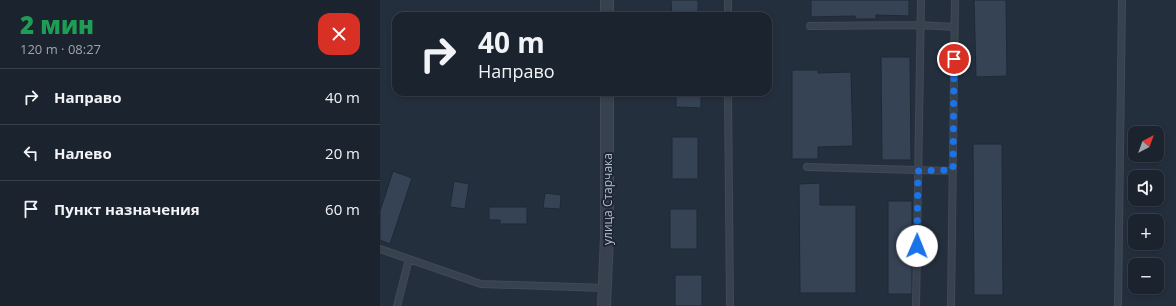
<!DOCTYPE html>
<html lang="ru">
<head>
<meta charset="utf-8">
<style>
  :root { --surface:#1b232e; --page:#282f3a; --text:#f1f3f6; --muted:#a0a4aa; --line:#39404a }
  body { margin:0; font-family:"Open Sans",sans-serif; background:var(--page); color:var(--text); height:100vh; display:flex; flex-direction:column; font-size:15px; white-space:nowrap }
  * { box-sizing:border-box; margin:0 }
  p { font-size:13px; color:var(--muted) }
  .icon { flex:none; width:22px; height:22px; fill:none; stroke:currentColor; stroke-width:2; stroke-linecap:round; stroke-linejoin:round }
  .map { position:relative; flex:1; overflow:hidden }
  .panel { display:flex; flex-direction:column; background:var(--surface); width:380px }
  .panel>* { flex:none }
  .guide { position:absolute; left:12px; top:12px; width:380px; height:84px; border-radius:12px; box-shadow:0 2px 6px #0003,0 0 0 1px var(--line); background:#1b232e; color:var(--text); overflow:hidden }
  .needle { width:26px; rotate:41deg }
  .tools { position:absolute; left:748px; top:126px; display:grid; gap:8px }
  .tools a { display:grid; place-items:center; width:36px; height:36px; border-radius:8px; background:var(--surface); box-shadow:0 2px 6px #0003,0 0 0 1px var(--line); font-size:20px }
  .pin { position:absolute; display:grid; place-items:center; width:34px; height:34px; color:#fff; margin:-17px; border:2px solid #fff; border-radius:50%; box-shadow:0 1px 4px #0007 }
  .me { position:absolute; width:44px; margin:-22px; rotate:1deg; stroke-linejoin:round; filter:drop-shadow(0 0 3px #0008) }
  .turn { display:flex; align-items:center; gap:14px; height:84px; padding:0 20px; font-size:18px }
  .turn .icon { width:52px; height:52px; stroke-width:2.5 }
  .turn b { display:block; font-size:28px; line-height:34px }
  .round { display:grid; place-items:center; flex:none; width:42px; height:42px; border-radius:12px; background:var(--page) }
  .summary { display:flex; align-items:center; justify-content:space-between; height:68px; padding:0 20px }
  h1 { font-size:24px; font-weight:800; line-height:30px; color:#1e9e55 }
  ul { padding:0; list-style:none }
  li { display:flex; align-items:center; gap:12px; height:56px; padding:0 20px; border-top:1px solid var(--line) }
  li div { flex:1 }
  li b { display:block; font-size:15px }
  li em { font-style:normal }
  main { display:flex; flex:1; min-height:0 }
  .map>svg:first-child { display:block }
</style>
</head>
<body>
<main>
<section class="panel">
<div class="summary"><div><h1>2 мин</h1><p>120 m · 08:27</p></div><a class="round" style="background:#d93025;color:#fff"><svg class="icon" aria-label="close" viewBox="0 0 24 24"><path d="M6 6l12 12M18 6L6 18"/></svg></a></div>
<ul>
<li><svg class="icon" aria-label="right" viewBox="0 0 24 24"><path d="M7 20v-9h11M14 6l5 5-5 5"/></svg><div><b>Направо</b></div><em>40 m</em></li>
<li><svg class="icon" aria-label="left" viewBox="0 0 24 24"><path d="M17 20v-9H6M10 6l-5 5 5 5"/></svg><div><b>Налево</b></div><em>20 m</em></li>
<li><svg class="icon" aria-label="arrive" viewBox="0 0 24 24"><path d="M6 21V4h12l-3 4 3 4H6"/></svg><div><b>Пункт назначения</b></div><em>60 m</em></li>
</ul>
</section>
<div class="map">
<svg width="796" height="306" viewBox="0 0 796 306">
  <rect width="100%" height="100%" fill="#242f3e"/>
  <!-- building -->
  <path fill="#364354" stroke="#1f2835" d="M291,0H318V16H292Z
    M431,0H529V16L496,15V19H475V16L431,17Z
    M594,0H626L627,76L596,77Z
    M501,57H530L531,160H502Z
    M412,70H438V73L471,72L473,146L438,147V159H412Z
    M296,92H321V108L296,107Z
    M292,137H318V179H292Z
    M593,144H622L623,295H594Z
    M13,171L32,178L10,244L0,240V211Z
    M74,181L89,184L85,209L70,207Z
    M440,183V205H476V293H420L419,184Z
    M165,193L181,195L180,209L163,208Z
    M508,201H532V294H508Z
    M109,207H147V224H120V220H109Z
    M290,209H317V249H290Z
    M295,275H322V306H295Z"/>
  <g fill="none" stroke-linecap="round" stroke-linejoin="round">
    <!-- service casing -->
    <g stroke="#414a57" stroke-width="8">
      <path id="service" d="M348,0V16
        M430,26L540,25L574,27
        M348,92L350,306
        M427,167L573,171
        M0,249L101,284L225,288
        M17,306L29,259
        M536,306L541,0
        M571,306L575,0
        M738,306L742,0"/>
    </g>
    <!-- minor casing -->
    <g stroke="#414a57" stroke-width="14">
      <path id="minor" d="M227,0V16
        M224,306L227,236V92"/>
    </g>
    <!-- service -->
    <use href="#service" stroke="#38414e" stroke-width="6"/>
    <!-- minor -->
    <use href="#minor" stroke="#38414e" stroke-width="12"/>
  </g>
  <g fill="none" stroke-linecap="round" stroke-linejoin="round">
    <!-- route -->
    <path stroke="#1a73e8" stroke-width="7" stroke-dasharray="0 12.6" d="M537,246L538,171L573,170L574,59"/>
  </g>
  <g text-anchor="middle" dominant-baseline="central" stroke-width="4" stroke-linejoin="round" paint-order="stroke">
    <!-- street labels -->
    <g font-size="12" fill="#b4bcc9" stroke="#1d2633">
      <text transform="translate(227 199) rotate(-90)">улица Старчака</text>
    </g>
  </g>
</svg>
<div class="tools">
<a><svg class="needle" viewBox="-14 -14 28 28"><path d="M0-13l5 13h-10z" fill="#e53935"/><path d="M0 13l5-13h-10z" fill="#a0a4aa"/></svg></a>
<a><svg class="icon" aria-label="sound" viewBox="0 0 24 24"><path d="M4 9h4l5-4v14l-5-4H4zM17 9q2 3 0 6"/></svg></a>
<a>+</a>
<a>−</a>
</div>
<div class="pin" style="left:574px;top:59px;background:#d93025"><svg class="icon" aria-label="arrive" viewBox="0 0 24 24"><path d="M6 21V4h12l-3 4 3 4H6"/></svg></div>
<svg class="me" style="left:537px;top:246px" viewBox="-20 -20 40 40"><circle r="19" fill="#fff"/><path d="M0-13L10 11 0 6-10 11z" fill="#1a73e8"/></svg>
<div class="guide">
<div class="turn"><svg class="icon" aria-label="right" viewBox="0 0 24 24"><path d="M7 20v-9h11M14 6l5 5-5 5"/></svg><div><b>40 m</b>Направо</div></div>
</div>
</div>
</main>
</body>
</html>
